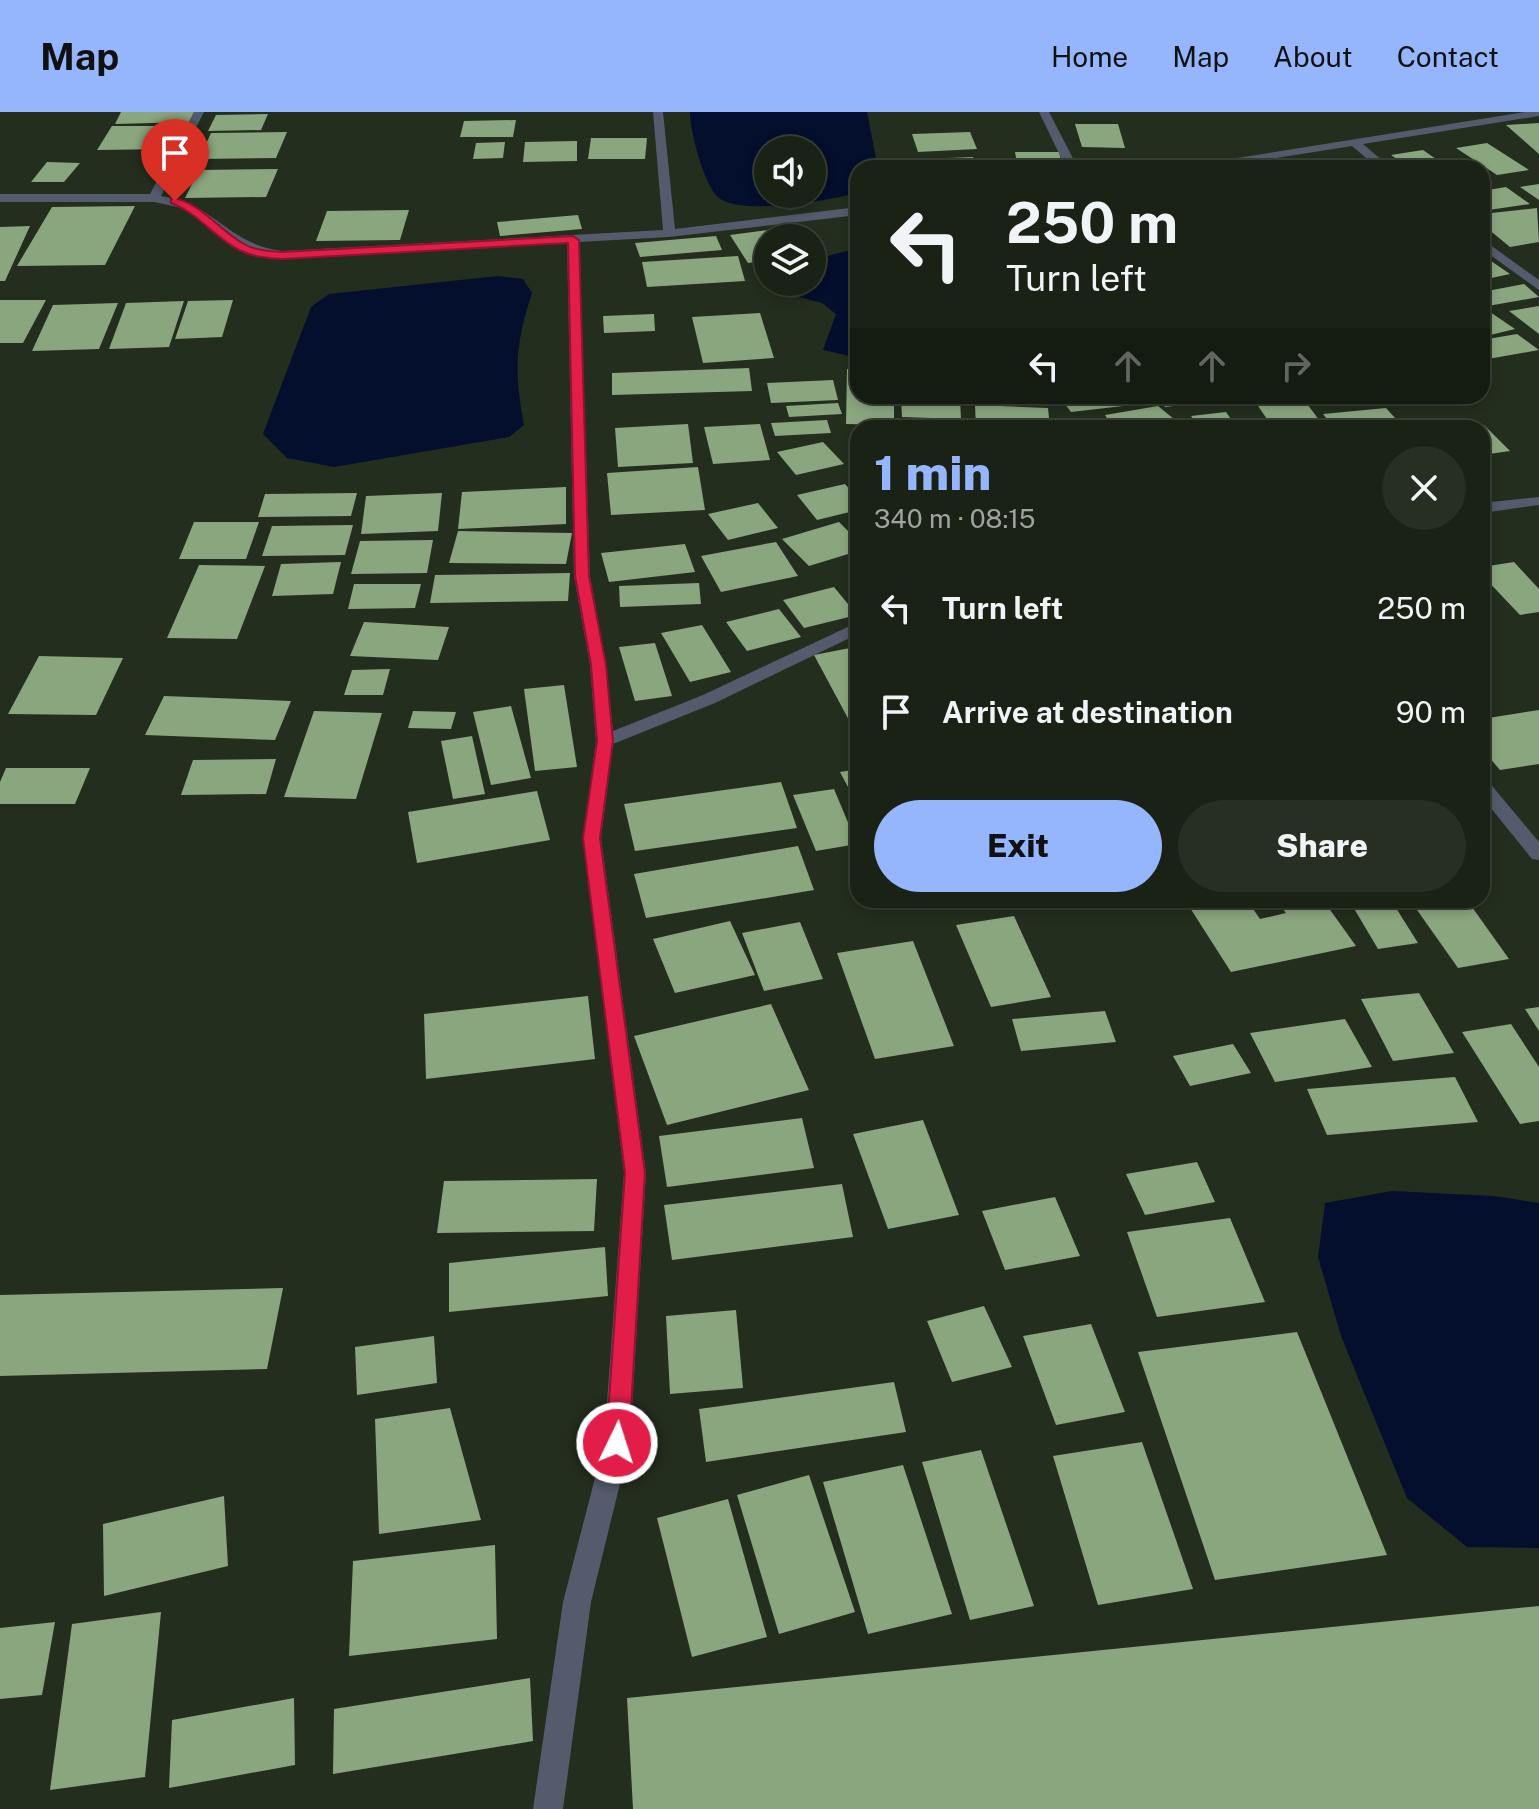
<!DOCTYPE html>
<html lang="en">
<head>
<meta charset="utf-8">
<style>
  :root { --surface:#1a2216; --page:#272f23; --text:#f1f3f6; --muted:#9fa4a1; --line:#383f35; --accent:#95b6fd }
  body { margin:0; font-family:"Public Sans",sans-serif; background:var(--page); color:var(--text); height:100vh; display:flex; flex-direction:column; font-size:30px; white-space:nowrap }
  * { box-sizing:border-box; margin:0 }
  p { font-size:26px; color:var(--muted) }
  .icon { flex:none; width:44px; height:44px; fill:none; stroke:currentColor; stroke-width:2; stroke-linecap:round; stroke-linejoin:round }
  .map { position:relative; flex:1; overflow:hidden }
  .drawer { position:absolute; left:850px; top:308px; width:640px; height:488px; display:flex; flex-direction:column; background:var(--surface); border-radius:24px; box-shadow:0 4px 12px #0003,0 0 0 2px var(--line) }
  .drawer>* { flex:none }
  .hud { position:absolute; left:850px; top:48px; width:640px; height:244px; border-radius:24px; box-shadow:0 4px 12px #0003,0 0 0 2px var(--line); background:#1a2216; color:var(--text); overflow:hidden }
  .fabs { position:absolute; left:754px; top:24px; display:grid; gap:16px }
  .fabs a { display:grid; place-items:center; width:72px; height:72px; border-radius:50%; background:var(--surface); box-shadow:0 4px 12px #0003,0 0 0 2px var(--line); font-size:40px }
  .pin { position:absolute; display:grid; place-items:center; width:68px; height:68px; color:#fff; margin:-82px -34px; border-radius:50% 50% 50% 0; rotate:-45deg; box-shadow:0 0 8px #0007 }
  .pin .icon { rotate:45deg }
  .me { position:absolute; width:88px; margin:-44px; rotate:4deg; stroke-linejoin:round; filter:drop-shadow(0 0 6px #0008) }
  .turn { display:flex; align-items:center; gap:28px; height:168px; padding:0 24px; font-size:36px }
  .turn .icon { width:104px; height:104px; stroke-width:2.5 }
  .turn b { display:block; font-size:56px; line-height:68px }
  .lanes { display:flex; align-items:center; height:76px; padding:0 24px; background:#0003; justify-content:center; gap:40px; direction:ltr }
  .lanes .off { opacity:.35 }
  .round { display:grid; place-items:center; flex:none; width:84px; height:84px; border-radius:42px; background:var(--page) }
  .overview { display:flex; align-items:center; justify-content:space-between; height:136px; padding:0 24px }
  h1 { font-size:48px; font-weight:800; line-height:60px; color:var(--accent) }
  .cta { display:flex; gap:16px; margin-top:auto; padding:16px 24px }
  .cta a { flex:1; height:92px; border-radius:48px; background:var(--accent); color:#111; font-size:32px; font-weight:800; line-height:92px; text-align:center }
  .cta a+a { background:var(--page); color:var(--text) }
  ul { padding:0; list-style:none }
  li { display:flex; align-items:center; gap:24px; height:104px; padding:0 24px }
  li div { flex:1 }
  li b { display:block; font-size:30px }
  li em { font-style:normal }
  header { display:flex; align-items:center; gap:48px; box-sizing:border-box; height:112px; padding:0 40px; background:var(--accent); color:#111 }
  header strong { font-size:38px }
  nav { display:flex; gap:44px; margin-inline-start:auto; font-size:28px }
  .map>svg:first-child { display:block }
</style>
</head>
<body>
<header>
<strong>Map</strong>
<nav><a>Home</a><a>Map</a><a>About</a><a>Contact</a></nav>
</header>
<div class="map">
<svg width="1539" height="1697" viewBox="0 0 1539 1697">
  <rect width="100%" height="100%" fill="#232e1e"/>
  <!-- water -->
  <path fill="#040e2d" fill-rule="evenodd" d="M690,0H867L878,56H858V81C830,88 742,104 719,86C704,74 690,19 690,0ZM812,38V82H768V38Z
    M858,136V246L823,238L836,202L822,191L777,179L776,170H812V148Z
    M498,164L523,167L532,181C515,233 514,259 524,313L509,325L334,355L287,346L263,322L311,195L329,182Z
    M1392,1079L1494,1084L1539,1091V1436L1467,1435L1407,1386L1341,1224L1318,1145L1325,1091Z"/>
  <!-- building -->
  <path fill="#8aa67e" d="M121,0H194L190,10L115,12Z
    M268,2L261,18L208,19L216,3Z
    M516,8L513,25H460L464,9Z
    M1539,11V42L1506,13Z
    M1075,12H1118L1125,36L1082,35Z
    M112,14H184L171,37L97,38Z
    M287,20L276,46L199,47L211,21Z
    M970,20L977,37L918,40L912,22Z
    M591,26H647L645,47H588Z
    M577,29V49L523,50L525,30Z
    M505,30L503,46L473,47L476,31Z
    M1487,31L1529,58L1497,63L1456,36Z
    M1423,38L1449,56H1410L1391,43Z
    M1015,40H1059L1063,56H1018Z
    M973,45L977,56H927L924,47Z
    M1131,46L1141,56H1106L1099,49Z
    M47,50L80,51L64,70H31Z
    M278,57L266,85L185,86L199,58Z
    M1539,72V88L1520,75Z
    M1506,75L1530,92L1482,99V79Z
    M135,94L105,153L17,154L52,95Z
    M1537,96L1539,130L1510,135L1482,112V102Z
    M409,98L400,128L316,129L327,99Z
    M578,103L582,117L500,124L497,110Z
    M30,114L5,169H0V115Z
    M776,117L782,126H768V148L748,151L730,123Z
    M716,124L722,138L640,145L635,131Z
    M738,144L745,169L647,175L642,150Z
    M1488,147L1510,162L1482,168V149Z
    M1524,172L1539,185L1482,195V180Z
    M0,188H46L23,231H0Z
    M233,188L222,225L175,227L188,189Z
    M184,189L169,235L109,237L126,191Z
    M118,191L99,237L32,239L53,193Z
    M1539,194V222L1509,199Z
    M1490,200L1515,217L1482,225V202Z
    M760,201L774,246L703,251L692,205Z
    M654,202L655,219L604,221L603,204Z
    M1517,222L1539,238L1482,248V228Z
    M749,256L752,279L612,283V261Z
    M847,257L858,258V284H894V313L846,312Z
    M833,268L838,288L771,291L767,271Z
    M1059,284H1116L1123,294L1071,300Z
    M1158,284H1242V286L1165,295Z
    M901,285L960,286L961,307L902,305Z
    M1302,285L1325,316H1273L1254,288Z
    M838,291L842,302L789,305L786,294Z
    M975,293L1048,296L1050,316H976Z
    M1158,294L1185,316H1113L1105,303Z
    M1386,296L1404,316H1334L1323,302Z
    M1226,300L1233,310L1198,313L1191,304Z
    M827,308L831,321L775,324L771,311Z
    M910,309L959,311V316H910Z
    M688,312L693,351L618,355L615,316Z
    M760,312L770,348L713,352L704,315Z
    M1482,313H1484L1510,339L1482,343Z
    M823,330L844,352L796,363L777,340Z
    M698,355L705,398L611,403L607,361Z
    M845,372L858,387V398L817,408L797,383Z
    M566,375V412L458,417L462,380Z
    M357,381L351,404L258,405L265,382Z
    M442,381L438,419L361,422L366,384Z
    M758,391L778,416L728,428L708,402Z
    M194,410H259L246,447H179Z
    M839,410L858,429V439L809,454L782,427Z
    M353,413L345,443L262,444L272,414Z
    M458,419L572,421L566,452L449,451Z
    M433,428L427,461L351,462L360,429Z
    M776,430L798,464L721,480L701,444Z
    M685,432L695,460L609,470L601,441Z
    M341,450L333,482L272,484L281,452Z
    M1514,450L1539,477V500L1520,503L1482,463V455Z
    M199,453L265,454L237,527L167,526Z
    M570,461L568,489L430,491L435,463Z
    M699,471L701,492L620,495L619,474Z
    M354,472H421L415,496L348,497Z
    M834,475L857,503L804,516L783,488Z
    M779,497L801,525L747,539L726,510Z
    M364,510L449,515L438,548L350,544Z
    M702,513L731,560L690,570L661,521Z
    M655,531L672,584L635,589L619,535Z
    M855,535L858,541V625L814,543Z
    M39,544L123,546L96,603L8,602Z
    M390,557L383,583H344L352,558Z
    M564,573L577,655L535,659L524,577Z
    M164,584L291,589L275,628L145,623Z
    M511,594L531,666L491,673L473,600Z
    M1539,598V652L1500,658L1482,637V607Z
    M314,599L382,601L356,687L284,685Z
    M413,599L456,600L451,617L408,616Z
    M472,624L485,682L453,687L441,629Z
    M276,647L266,682L181,683L193,648Z
    M6,656H90L75,692H0V670Z
    M858,657V694L840,660Z
    M781,670L797,716L635,739L624,692Z
    M834,677L857,732L816,739L793,683Z
    M537,679L550,728L417,751L408,700Z
    M798,734L814,778L646,806L634,762Z
    M1185,788H1247L1260,807L1286,801L1276,788H1323L1356,834L1231,860Z
    M1349,788H1391L1418,831L1378,837Z
    M1410,788H1467L1509,847L1458,856Z
    M1014,804L1051,885L991,895L956,813Z
    M730,809L755,863L675,881L653,827Z
    M800,810L823,867L764,879L742,821Z
    M913,829L954,934L875,947L837,841Z
    M1419,881L1454,941L1393,949L1361,887Z
    M588,884L595,947L426,967L424,902Z
    M771,892L809,978L667,1013L634,924Z
    M1539,895V919L1525,897Z
    M1105,899L1116,930L1021,939L1012,907Z
    M1345,907L1372,955L1275,970L1250,921Z
    M1511,912L1539,955V1009L1520,1012L1462,920Z
    M1233,932L1251,961L1190,974L1173,944Z
    M1455,965L1478,1010L1327,1023L1307,977Z
    M802,1006L814,1056L667,1075L659,1024Z
    M923,1008L959,1103L888,1117L853,1022Z
    M1197,1050L1215,1090L1145,1103L1126,1062Z
    M597,1067L594,1119L437,1121L444,1069Z
    M842,1072L853,1125L672,1148L664,1093Z
    M1055,1085L1080,1144L1005,1158L982,1099Z
    M1230,1106L1265,1190L1157,1205L1127,1120Z
    M605,1135L608,1184L449,1200V1151Z
    M283,1176L267,1257L0,1264V1183Z
    M984,1194L1012,1255L952,1270L927,1209Z
    M736,1198L743,1276L670,1282L666,1204Z
    M1091,1212L1125,1300L1056,1313L1023,1224Z
    M1297,1220L1387,1443L1215,1468L1138,1240Z
    M434,1224L437,1271L357,1283L355,1235Z
    M894,1270L906,1320L706,1350L699,1297Z
    M450,1296L481,1408L379,1422L375,1307Z
    M1142,1330L1193,1477L1098,1493L1053,1344Z
    M981,1338L1034,1494L970,1508L922,1350Z
    M903,1353L952,1502L868,1522L823,1370Z
    M809,1363L855,1500L779,1522L737,1383Z
    M224,1384L228,1454L104,1484L103,1412Z
    M728,1387L767,1525L692,1545L657,1406Z
    M495,1433L497,1527L349,1544L353,1449Z
    M1539,1494V1697H633L627,1586Z
    M161,1500L145,1665L50,1678L72,1512Z
    M55,1510L42,1583L0,1587V1516Z
    M530,1566L533,1629L333,1662L334,1597Z
    M294,1586L295,1653L169,1676L172,1608Z"/>
  <g fill="none" stroke-linecap="round" stroke-linejoin="round">
    <!-- street -->
    <path fill="#535b6c" fill-rule="evenodd" d="M194,0H204L161,84C216,92 227,132 282,139L663,118L653,0H663L675,117L858,95V103L669,125L579,130L590,464L606,553L613,619L703,583L852,513L858,511V522L715,591L613,632L601,726L646,1061L630,1331L591,1490L563,1697H533L563,1490L604,1331L624,1061L583,726L596,629L590,553L574,464L567,130L282,147L246,140L187,97L154,90H0V82H150Z
      M1039,0H1049L1078,56H1066Z
      M1525,0H1539V4L1363,32L1391,56H1378L1352,34L1214,56H1187L1193,53Z
      M1482,127L1539,168V178L1482,137Z
      M1539,385V393L1482,401V391Z
      M1482,667L1488,669L1539,730V748L1532,747L1482,685Z"/>
  </g>
  <!-- route -->
  <path fill="#e11d48" stroke="#92132f" stroke-width="2" d="M175,86C204,94 219,118 244,132C256,139 270,139 282,140L573,124L579,128L589,464L606,553L613,629L600,726L645,1061L629,1331L626,1338L617,1341L609,1338L606,1331L625,1061L583,726L597,629L591,553L575,464L568,131L282,147C267,146 253,145 239,138C214,125 198,101 171,91V87Z"/>
</svg>
<div class="fabs">
<a><svg class="icon" aria-label="sound" viewBox="0 0 24 24"><path d="M4 9h4l5-4v14l-5-4H4zM17 9q2 3 0 6"/></svg></a>
<a><svg class="icon" aria-label="layers" viewBox="0 0 24 24"><path d="M12 4l9 5-9 5-9-5zM3 14l9 5 9-5"/></svg></a>
</div>
<div class="pin" style="left:175px;top:89px;background:#d93025"><svg class="icon" aria-label="arrive" viewBox="0 0 24 24"><path d="M6 21V4h12l-3 4 3 4H6"/></svg></div>
<svg class="me" style="left:617px;top:1331px" viewBox="-20 -20 40 40"><circle r="17" fill="#e11d48" stroke="#fff" stroke-width="3"/><path d="M0-11L8 9 0 5-8 9z" fill="#fff"/></svg>
<div class="hud">
<div class="turn"><svg class="icon" aria-label="left" viewBox="0 0 24 24"><path d="M17 20v-9H6M10 6l-5 5 5 5"/></svg><div><b>250 m</b>Turn left</div></div>
<div class="lanes"><svg class="icon" aria-label="left" viewBox="0 0 24 24"><path d="M17 20v-9H6M10 6l-5 5 5 5"/></svg><svg class="icon off" aria-label="ahead" viewBox="0 0 24 24"><path d="M12 20V5M6 11l6-6 6 6"/></svg><svg class="icon off" aria-label="ahead" viewBox="0 0 24 24"><path d="M12 20V5M6 11l6-6 6 6"/></svg><svg class="icon off" aria-label="right" viewBox="0 0 24 24"><path d="M7 20v-9h11M14 6l5 5-5 5"/></svg></div>
</div>
<section class="drawer">
<div class="overview"><div><h1>1 min</h1><p>340 m · 08:15</p></div><a class="round"><svg class="icon" aria-label="close" viewBox="0 0 24 24"><path d="M6 6l12 12M18 6L6 18"/></svg></a></div>
<ul>
<li><svg class="icon" aria-label="left" viewBox="0 0 24 24"><path d="M17 20v-9H6M10 6l-5 5 5 5"/></svg><div><b>Turn left</b></div><em>250 m</em></li>
<li><svg class="icon" aria-label="arrive" viewBox="0 0 24 24"><path d="M6 21V4h12l-3 4 3 4H6"/></svg><div><b>Arrive at destination</b></div><em>90 m</em></li>
</ul>
<div class="cta"><a>Exit</a><a>Share</a></div>
</section>
</div>
</body>
</html>
